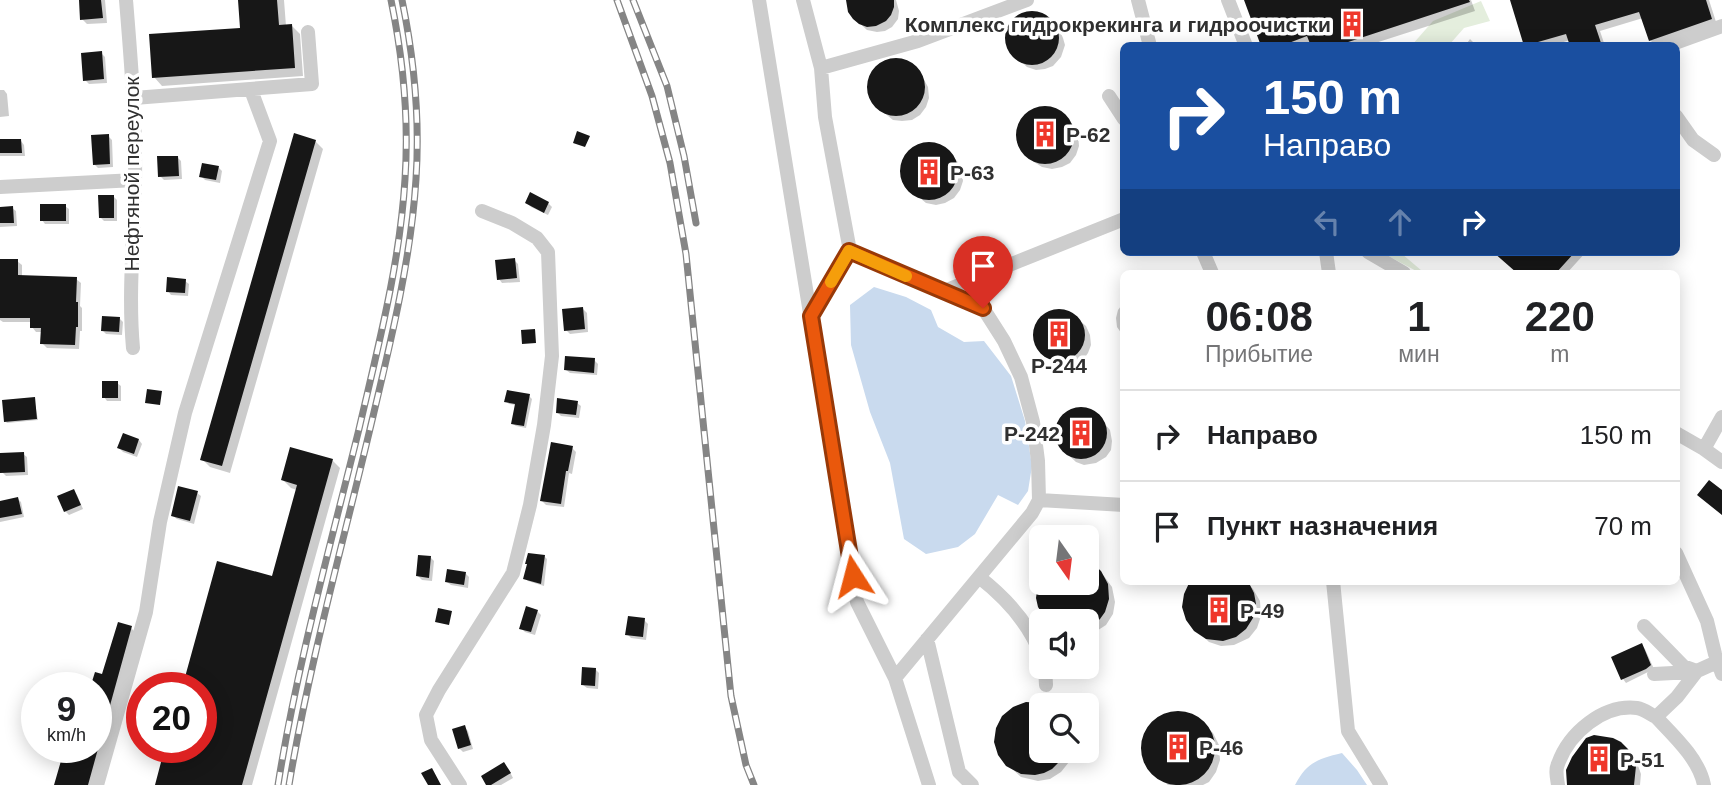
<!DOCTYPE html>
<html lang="ru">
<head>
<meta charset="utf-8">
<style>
  :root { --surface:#fff; --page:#f2f2f2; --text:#202124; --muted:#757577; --line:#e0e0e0 }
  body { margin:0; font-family:Helvetica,sans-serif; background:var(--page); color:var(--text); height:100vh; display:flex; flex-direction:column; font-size:26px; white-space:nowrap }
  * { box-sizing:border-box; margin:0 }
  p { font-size:23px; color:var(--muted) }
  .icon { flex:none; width:38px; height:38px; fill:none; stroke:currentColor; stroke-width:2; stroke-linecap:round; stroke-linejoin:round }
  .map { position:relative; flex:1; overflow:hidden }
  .sheet { position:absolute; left:1120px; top:270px; width:560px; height:315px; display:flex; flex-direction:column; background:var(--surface); border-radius:10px; box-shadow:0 4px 18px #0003 }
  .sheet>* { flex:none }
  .banner { position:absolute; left:1120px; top:42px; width:560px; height:214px; border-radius:10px; box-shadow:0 4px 18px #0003; background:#1a4fa0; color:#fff; overflow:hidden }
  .needle { width:46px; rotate:166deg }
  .controls { position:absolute; left:1029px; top:525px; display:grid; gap:14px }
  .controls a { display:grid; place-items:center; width:70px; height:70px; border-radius:10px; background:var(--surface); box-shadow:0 4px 18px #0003; font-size:35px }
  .speed { position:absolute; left:21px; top:672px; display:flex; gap:14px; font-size:35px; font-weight:700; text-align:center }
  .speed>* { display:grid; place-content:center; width:91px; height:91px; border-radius:50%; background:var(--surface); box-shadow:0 4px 18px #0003; line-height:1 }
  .speed small { font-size:18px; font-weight:400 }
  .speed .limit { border:10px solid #d22; background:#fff; color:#111 }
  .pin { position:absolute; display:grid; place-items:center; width:60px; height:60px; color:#fff; margin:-72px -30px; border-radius:50% 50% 50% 0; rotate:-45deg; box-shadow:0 0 7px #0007 }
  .pin .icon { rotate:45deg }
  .me { position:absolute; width:77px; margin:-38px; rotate:351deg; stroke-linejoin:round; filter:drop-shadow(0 0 5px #0008) }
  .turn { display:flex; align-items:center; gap:24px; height:147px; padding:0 28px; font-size:32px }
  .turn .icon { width:91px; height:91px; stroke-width:2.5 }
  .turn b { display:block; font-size:49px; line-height:60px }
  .lanes { display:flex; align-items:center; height:66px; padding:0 28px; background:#0003; justify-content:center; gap:35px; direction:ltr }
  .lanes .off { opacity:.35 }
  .eta { display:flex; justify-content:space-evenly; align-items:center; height:119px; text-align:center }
  .eta b { font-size:42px; font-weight:700; line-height:49px }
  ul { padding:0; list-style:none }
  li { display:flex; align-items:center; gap:21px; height:91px; padding:0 28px; border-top:2px solid var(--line) }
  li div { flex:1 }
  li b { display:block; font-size:26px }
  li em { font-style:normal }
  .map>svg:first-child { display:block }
</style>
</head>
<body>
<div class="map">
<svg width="1722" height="785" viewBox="0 0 1722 785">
  <rect width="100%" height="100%" fill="#fff"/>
  <!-- green -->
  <path fill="#e4eedd" d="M1481,1L1490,21L1464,28L1449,45H1412L1433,21Z
    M1381,252L1402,254L1422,271L1420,273Z"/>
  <!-- water -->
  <path fill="#c9daee" d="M874,287L906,297L931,310L938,327L964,342L984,341L1011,376L1025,421L1032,466L1028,491L1018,505L998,495L975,534L958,547L926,554L904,539L890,463L870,412L851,345L850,305Z
    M1342,753L1357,770L1367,785H1295C1307,762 1318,759 1342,753Z"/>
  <!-- shadow -->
  <path fill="#0003" d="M81,0H105L107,23L87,24L82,19Z
    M239,0H284L286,26H292L300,34L303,76L162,86L154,77L242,29Z
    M850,0H896L899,11L898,19L892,27L885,31L877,32L867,30L854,18Z
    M1246,0H1471L1475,11L1366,46H1263Z
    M1512,0H1709L1717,25L1656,46L1650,40L1643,18L1600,31L1605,46H1572L1570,40L1551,46H1526Z
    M1035,13L1044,16L1052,22L1059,29L1063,38L1065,45L1061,57L1053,66L1045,69L1036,70L1027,67L1013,54L1008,46L1007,34L1010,25L1017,18L1025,14Z
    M1470,39L1477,46H1465Z
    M101,53L105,57L107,83L89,84L85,80Z
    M899,61L909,64L923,78L928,87L929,98L926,107L920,115L912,120L902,121L893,120L877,107L870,96L869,86L871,77L879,66L889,62Z
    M0,90H4L7,94L9,116L0,117Z
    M1045,108L1055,110L1066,118L1073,125L1078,134L1079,146L1076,155L1070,163L1062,167L1052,169L1042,167L1034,162L1021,147L1018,134L1020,124L1026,116L1035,110Z
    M108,136L112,140L113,167L98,168L94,164Z
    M0,141H21L24,145L25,156H0Z
    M315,141L323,149L230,473L210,467L202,459Z
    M932,144L942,147L957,161L962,170L963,181L960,190L954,198L945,203L936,205L926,203L908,188L903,179L902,169L904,160L910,151L919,146Z
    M177,157L181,161L182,179L164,180L160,176Z
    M218,167L222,171L220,183L205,180L201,176Z
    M113,196L117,200V221H104L100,217Z
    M527,203H548L552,207L548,215L531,207Z
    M65,206L69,209V224H45L42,220Z
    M12,208L16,211L17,226L0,227V209Z
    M1507,252H1586L1567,273H1518Z
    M514,260L518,264L520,282L502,283L499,279Z
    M0,261H17L22,265V277L76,279L81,283L80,306L82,308V331H80L79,349L47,348L42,343L43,332H36L32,327V322H3L0,320Z
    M185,281L189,284L188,296L171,295L168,291Z
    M1124,302V337L1117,327L1116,318L1118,310Z
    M583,309L587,313L588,332L570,334L566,330Z
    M1053,311H1062L1071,313L1086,326L1090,335L1091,345L1088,353L1083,360L1075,365L1066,366L1055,363L1041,350L1036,343L1035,334L1038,322L1045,315Z
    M119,318L123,322L122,335L106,334L102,330Z
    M594,360L598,364L597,375L570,373L566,370Z
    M117,383L121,386V401H107L104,397Z
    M529,396L532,399L526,428L516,426L513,424L516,405L509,404L506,401Z
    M34,399L38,420L7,423L6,422Z
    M577,403L581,406L579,418L561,416L557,412Z
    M1080,409L1090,411L1098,416L1110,430L1112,441L1111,450L1106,457L1096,463L1084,465L1076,462L1062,449L1058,441L1056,432L1058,424L1064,416L1071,411Z
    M139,440L142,444L137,457L123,452L119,448Z
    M572,448L576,452L572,474L569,473L564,507L546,505L542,501Z
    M23,454L27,457L28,475L6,476L2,472Z
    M332,460L340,468L252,785H157L201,747L273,578L297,490L291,488L283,480Z
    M73,491L77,495L83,509L69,515L65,511Z
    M197,493L201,496L194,524L177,519L173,516Z
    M18,499L21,502L24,517L0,522V502Z
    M544,556L547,559L544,586L528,581L525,578Z
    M430,557L434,561L432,581L422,580L418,576Z
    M1087,563L1104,576L1112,587L1115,602L1113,614L1106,625L1092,634L1087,635V621H1050L1040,606L1038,593L1041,580V583H1087Z
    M465,573L469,577L468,588L451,585L447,582Z
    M1194,581H1245L1253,589L1260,601L1261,616L1257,628L1249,638L1234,645L1221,646L1209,642L1190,624Z
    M537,611L541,615L535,635L525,632L521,628Z
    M644,620L648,624L646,640L631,638L627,634Z
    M131,628L139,636L97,785H56L96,747L104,676Z
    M1641,645L1645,649L1654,669L1626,683L1623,679Z
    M595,669L599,673L598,689L587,688L583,685Z
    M1035,704L1041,706V751H1073L1069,762L1061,772L1050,779L1038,781L1021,777L1011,768Z
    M1183,713L1195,717L1206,726L1213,733L1219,745L1220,760L1216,772L1209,782L1203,785H1168L1152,771L1145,760L1144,746L1146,734L1157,720L1169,714Z
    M464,727L468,731L473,749L463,752L459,748Z
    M1620,744L1636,760L1641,774L1640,785H1568Z
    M508,768L513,778L501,785H488Z"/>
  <!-- building -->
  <path fill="#171717" d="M79,0H101L103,18L80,20Z
    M238,0H277L279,25L292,24L295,68L152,78L149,34L240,28Z
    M846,0H894V7L891,15L886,21L876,26L867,27L859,24L853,19L848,12Z
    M1244,0H1469L1470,2L1336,46H1311L1307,36L1281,46H1261Z
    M1510,0H1706L1712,19L1649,41L1639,12L1595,25L1602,46H1570L1566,34L1524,46Z
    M1005 38a27 27 0 1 1 54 0a27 27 0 1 1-54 0Z
    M102,51L104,79L83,81L81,53Z
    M867 87a29 29 0 1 1 58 0a29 29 0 1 1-58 0Z
    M1016 135a29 29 0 1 1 58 0a29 29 0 1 1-58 0Z
    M577,131L590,136L585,147L573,143Z
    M294,133L316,140L222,466L200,460Z
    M109,134L110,164L93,165L91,135Z
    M0,139H21L22,153H0Z
    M900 171a29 29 0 1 1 58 0a29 29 0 1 1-58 0Z
    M157,156H178L179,176L158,177Z
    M202,163L219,166L216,180L199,177Z
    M530,192L549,202L544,213L525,203Z
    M98,195H114V218H99Z
    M40,204H66V221H40Z
    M13,206L14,223H0V207Z
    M1493,252H1575L1556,273H1517Z
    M515,258L517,278L497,280L495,260Z
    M0,259H18V275L77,277L76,302H78V327H76L75,345L40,344L41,328H30V318H0Z
    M167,277L186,279L185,293L166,292Z
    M583,307L585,329L564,331L562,309Z
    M1033 335a26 26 0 1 1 52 0a26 26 0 1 1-52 0Z
    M102,316L120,317L119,332L101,331Z
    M535,329L536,343L522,344L521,330Z
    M565,356L595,358L594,373L564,370Z
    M102,381H118V398H102Z
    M147,389L162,391L160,405L145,403Z
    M507,390L530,394L524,426L511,424L515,404L504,402Z
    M35,397L37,419L4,422L2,400Z
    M557,398L578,401L576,415L556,413Z
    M1055 433a26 26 0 1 1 52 0a26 26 0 1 1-52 0Z
    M123,433L139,439L134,454L117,448Z
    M551,442L573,446L568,471H566L561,504L540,501Z
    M290,447L333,459L242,785H155L165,747H201V688H182L217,561L272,576L297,485L281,480Z
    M24,452L25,472L0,473V453Z
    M1709,480L1722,490V515L1697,495Z
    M178,486L198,491L190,521L171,516Z
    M74,489L81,505L64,512L57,496Z
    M18,497L22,514L0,518V501Z
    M528,553L545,555L541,584L523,579L527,564H525Z
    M418,555L431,556L429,578L416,576Z
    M1087,558L1101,571L1108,584L1109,599L1105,612L1100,619L1087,630V621H1047L1038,607L1036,598L1038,583H1087Z
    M447,569L466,572L464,585L445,582Z
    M1190,581H1248L1254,593L1256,604L1253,618L1246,629L1236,637L1223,641L1206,639L1194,631L1186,620L1182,607L1184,594Z
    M526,606L538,610L531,632L519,629Z
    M438,608L452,611L449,625L435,622Z
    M628,616L645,618L643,637L625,635Z
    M118,622L132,626L88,785H54L65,747H96V688H90L95,672L102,674Z
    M1642,643L1651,665L1646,669L1621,680L1611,657Z
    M582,667L596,668L595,686L581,685Z
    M1026,702L1041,703V751H1067L1058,763L1052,769L1044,773L1035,775L1021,774L1006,766L998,755L994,742L996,728L1002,716L1013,707Z
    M1141 748a37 37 0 1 1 74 0a37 37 0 1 1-74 0Z
    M465,725L471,745L458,749L452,729Z
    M1594,735L1613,738L1621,742L1628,749L1636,766L1634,785H1567L1566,770L1572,757L1586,738Z
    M504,762L511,773L491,785H486L481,776Z
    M432,768L441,785H428L421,773Z"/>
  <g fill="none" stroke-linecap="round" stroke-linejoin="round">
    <!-- minor -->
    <path stroke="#cdcdcd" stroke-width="14" d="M126,0C131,61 136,121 135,182C134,238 128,293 133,348
      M759,0L857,602L895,678L929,785
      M803,0L821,68
      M1138,0L1150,46
      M1228,0L1246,46
      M1667,46L1722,26
      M1109,96L1124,119
      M134,98L312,84L308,32
      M1676,116L1693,140L1714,155
      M0,187L135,180
      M1203,252L1212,273
      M1326,252L1329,273
      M1368,252L1404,273
      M942,292L1124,219
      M811,316L850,251
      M1676,433L1704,449L1722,417
      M1704,449L1722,462
      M1039,500L1124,505
      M1676,553L1707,621L1715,654L1722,674
      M979,577C1006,598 1029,623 1041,655
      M1333,581L1348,731L1381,785
      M1644,626L1683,666L1697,671
      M927,639L959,772L972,785
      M1045,667L1046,685
      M1654,674L1692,672
      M895,678L1032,513L1039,500L1038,461L1033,422L1021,377L1004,341L983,308L850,251L825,117L821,68L918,41L1027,0
      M1656,717C1674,736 1699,759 1704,785
      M97,785L146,612L160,522L185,413L270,141L251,90
      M460,785L431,740L426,715L439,690L513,573L530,505L544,425L552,356L548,252L537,238L512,223L482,211
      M1558,785C1557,778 1555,770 1558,764C1569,733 1603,704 1637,708C1644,709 1650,714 1656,717L1677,697L1697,671L1717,662"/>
    <!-- rail casing -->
    <g stroke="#858585" stroke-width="7">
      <path id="rail" d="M617,0L652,96L670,163L686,254L731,696L746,765L754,785
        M633,0L667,86L684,156L696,223
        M278,785C297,665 330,547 359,429C378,347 400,263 405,179C409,120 403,58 391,0
        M289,785C309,665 342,547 370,429C389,349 411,261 416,179C420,119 414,58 402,0"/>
    </g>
    <!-- rail -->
    <use href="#rail" stroke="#fff" stroke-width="4.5" stroke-dasharray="13" stroke-linecap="butt"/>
  </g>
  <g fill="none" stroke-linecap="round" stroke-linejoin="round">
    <!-- route casing -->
    <g stroke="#983908" stroke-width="18">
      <path id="route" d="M853,576L811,316L849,251L983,308"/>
    </g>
    <!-- route -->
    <use href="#route" stroke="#ea580c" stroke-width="12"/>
    <!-- slow -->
    <path stroke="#f59e0b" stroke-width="12" d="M831,282L849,251L906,276"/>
  </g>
  <!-- icons -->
  <defs>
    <g id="building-bare" transform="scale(2.1)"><path d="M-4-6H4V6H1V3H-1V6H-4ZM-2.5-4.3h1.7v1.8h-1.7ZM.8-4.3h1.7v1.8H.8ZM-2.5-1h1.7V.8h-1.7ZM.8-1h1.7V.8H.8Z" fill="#ef372a" stroke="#fff" stroke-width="2.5" paint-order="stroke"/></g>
  </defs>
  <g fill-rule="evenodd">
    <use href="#building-bare" x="1352" y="24"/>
    <use href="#building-bare" x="1045" y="134"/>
    <use href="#building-bare" x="929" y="172"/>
    <use href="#building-bare" x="1059" y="334"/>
    <use href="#building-bare" x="1081" y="433"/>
    <use href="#building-bare" x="1219" y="610"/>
    <use href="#building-bare" x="1178" y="747"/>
    <use href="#building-bare" x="1599" y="759"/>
  </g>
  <g text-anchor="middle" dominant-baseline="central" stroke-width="7" stroke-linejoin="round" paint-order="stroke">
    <!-- poi labels -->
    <g font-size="21" font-weight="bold" fill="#303030" stroke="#fff" text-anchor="start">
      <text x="1331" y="24" text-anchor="end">Комплекс гидрокрекинга и гидроочистки</text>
      <text x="1066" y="134">Р-62</text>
      <text x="950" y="172">Р-63</text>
      <text x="1059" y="365" text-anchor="middle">Р-244</text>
      <text x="1060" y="433" text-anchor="end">Р-242</text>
      <text x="1240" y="610">Р-49</text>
      <text x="1199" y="747">Р-46</text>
      <text x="1620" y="759">Р-51</text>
    </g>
    <!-- street labels -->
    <g font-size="21" fill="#303030" stroke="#fff">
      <text transform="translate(131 174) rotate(-90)">Нефтяной переулок</text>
    </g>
  </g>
</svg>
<div class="controls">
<a><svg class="needle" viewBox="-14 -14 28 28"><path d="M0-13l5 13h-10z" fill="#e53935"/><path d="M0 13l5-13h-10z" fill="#757577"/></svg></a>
<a><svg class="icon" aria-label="sound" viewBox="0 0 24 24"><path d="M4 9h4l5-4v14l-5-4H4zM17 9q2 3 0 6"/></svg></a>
<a><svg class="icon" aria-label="search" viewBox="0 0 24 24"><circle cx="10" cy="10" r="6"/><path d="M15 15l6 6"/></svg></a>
</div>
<div class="speed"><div>9<small>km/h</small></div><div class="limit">20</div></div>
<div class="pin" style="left:983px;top:308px;background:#d93025"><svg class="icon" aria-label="arrive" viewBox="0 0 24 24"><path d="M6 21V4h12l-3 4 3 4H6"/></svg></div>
<svg class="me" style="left:853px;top:576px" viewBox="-20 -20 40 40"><path d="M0-17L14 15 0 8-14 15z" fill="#ea580c" stroke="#fff" stroke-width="4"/></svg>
<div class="banner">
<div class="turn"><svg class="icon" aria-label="right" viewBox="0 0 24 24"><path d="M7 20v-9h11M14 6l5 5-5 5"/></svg><div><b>150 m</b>Направо</div></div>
<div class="lanes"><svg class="icon off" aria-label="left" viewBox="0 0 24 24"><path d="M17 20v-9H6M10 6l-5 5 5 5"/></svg><svg class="icon off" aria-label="ahead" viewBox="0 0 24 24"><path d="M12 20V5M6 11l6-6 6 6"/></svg><svg class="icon" aria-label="right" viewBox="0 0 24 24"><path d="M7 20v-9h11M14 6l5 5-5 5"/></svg></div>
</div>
<section class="sheet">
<div class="eta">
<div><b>06:08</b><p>Прибытие</p></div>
<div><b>1</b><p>мин</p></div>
<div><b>220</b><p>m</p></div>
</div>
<ul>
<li><svg class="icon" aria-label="right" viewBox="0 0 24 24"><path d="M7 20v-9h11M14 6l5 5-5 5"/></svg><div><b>Направо</b></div><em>150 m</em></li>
<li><svg class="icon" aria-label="arrive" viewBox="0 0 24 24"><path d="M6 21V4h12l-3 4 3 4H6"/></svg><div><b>Пункт назначения</b></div><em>70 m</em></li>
</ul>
</section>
</div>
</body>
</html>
